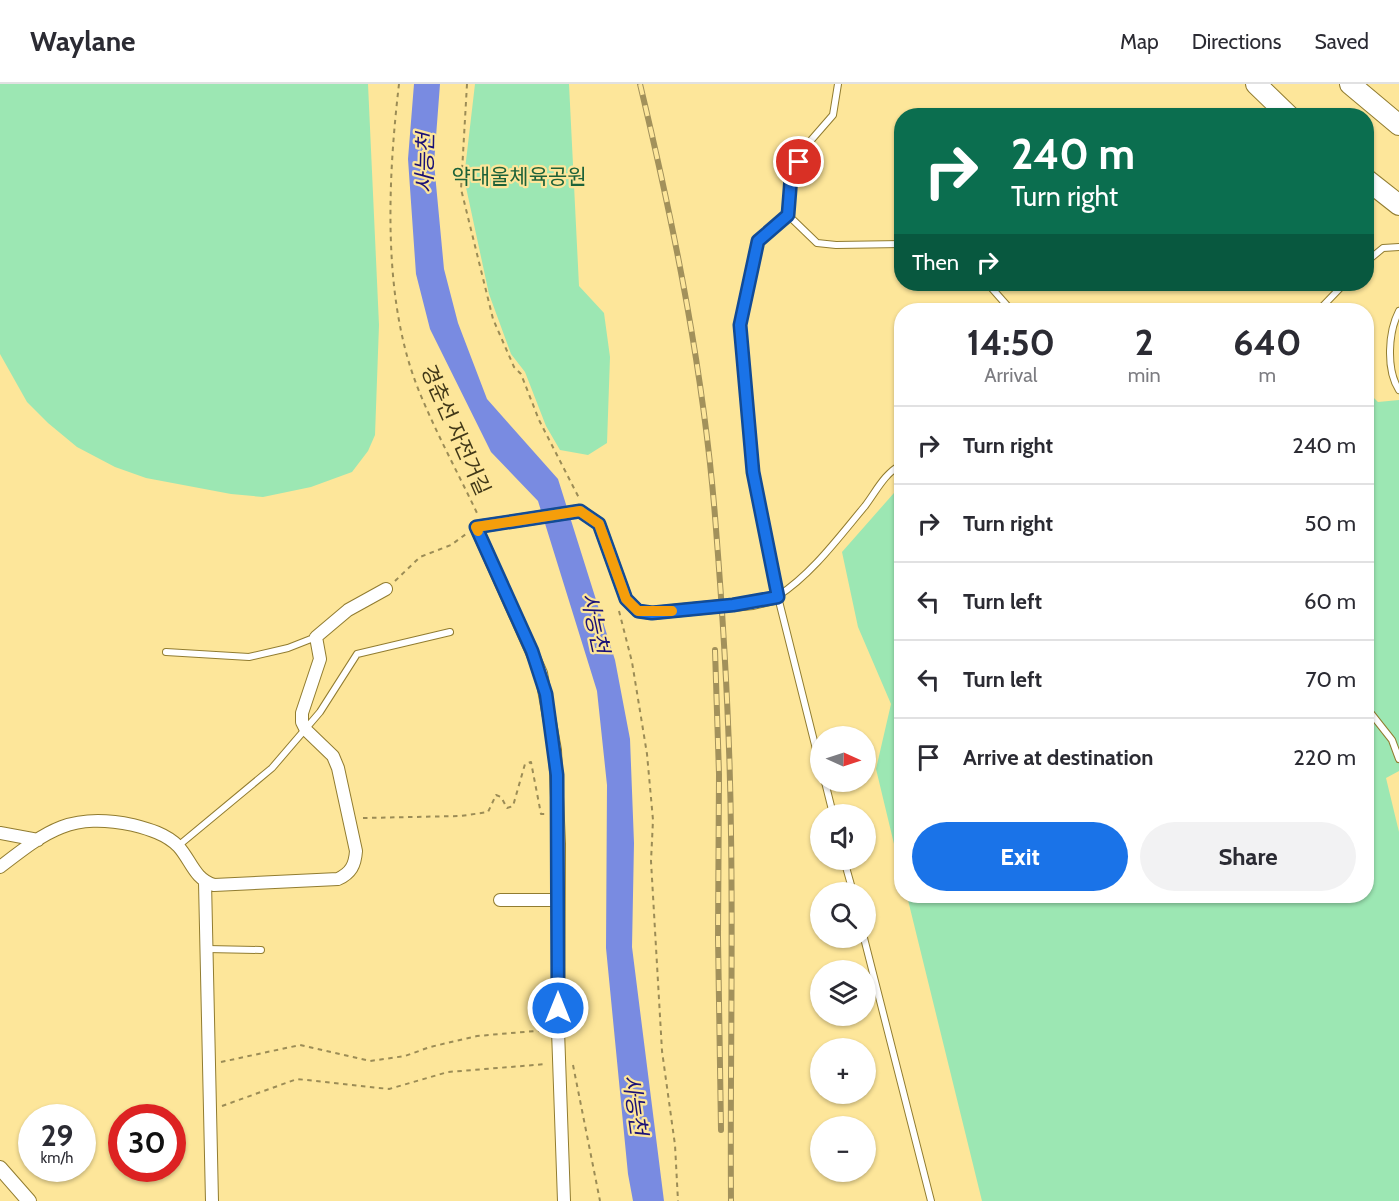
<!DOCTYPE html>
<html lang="en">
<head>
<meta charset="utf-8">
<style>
  :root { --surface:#fff; --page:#f2f2f3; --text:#2b2b33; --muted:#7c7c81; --line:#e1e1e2; --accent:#1a73e8 }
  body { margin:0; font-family:Cabin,"Noto Sans KR",sans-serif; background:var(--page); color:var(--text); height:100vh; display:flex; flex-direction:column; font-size:22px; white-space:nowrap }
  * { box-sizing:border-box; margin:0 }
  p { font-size:20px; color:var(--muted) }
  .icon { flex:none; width:33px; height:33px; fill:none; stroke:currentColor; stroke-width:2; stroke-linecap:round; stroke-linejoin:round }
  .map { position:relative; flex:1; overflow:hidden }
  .side { position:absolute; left:894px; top:219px; width:480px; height:600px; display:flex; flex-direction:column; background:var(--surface); border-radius:24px; box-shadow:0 2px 4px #0004 }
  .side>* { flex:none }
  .hud { position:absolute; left:894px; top:24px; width:480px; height:183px; border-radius:24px; box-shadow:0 2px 4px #0004; background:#0b6e4f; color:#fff; overflow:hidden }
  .needle { width:39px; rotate:93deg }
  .controls { position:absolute; left:810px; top:642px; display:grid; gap:12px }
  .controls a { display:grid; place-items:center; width:66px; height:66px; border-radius:50%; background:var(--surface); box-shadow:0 2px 4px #0004; font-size:30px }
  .speed { position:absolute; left:18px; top:1020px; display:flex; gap:12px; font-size:30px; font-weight:700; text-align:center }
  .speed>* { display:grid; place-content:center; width:78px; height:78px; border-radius:50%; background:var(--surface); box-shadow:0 2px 4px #0004; line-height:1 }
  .speed small { font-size:15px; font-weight:400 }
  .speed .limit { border:9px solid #d22; background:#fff; color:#111 }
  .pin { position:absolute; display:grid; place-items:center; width:51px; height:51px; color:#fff; margin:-26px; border:3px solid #fff; border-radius:50%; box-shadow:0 2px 6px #0007 }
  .me { position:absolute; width:66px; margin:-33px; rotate:0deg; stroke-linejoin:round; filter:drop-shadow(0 0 4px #0008) }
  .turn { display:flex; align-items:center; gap:21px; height:126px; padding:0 18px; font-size:27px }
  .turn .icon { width:78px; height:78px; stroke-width:2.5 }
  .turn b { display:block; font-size:42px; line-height:51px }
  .then { display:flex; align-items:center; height:57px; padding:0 18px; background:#0003; gap:12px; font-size:22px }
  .eta { display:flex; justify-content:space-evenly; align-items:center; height:102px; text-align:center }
  .eta b { font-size:36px; font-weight:700; line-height:42px }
  .cta { display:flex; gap:12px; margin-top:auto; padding:12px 18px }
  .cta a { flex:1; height:69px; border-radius:36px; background:var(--accent); color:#fff; font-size:24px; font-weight:700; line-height:69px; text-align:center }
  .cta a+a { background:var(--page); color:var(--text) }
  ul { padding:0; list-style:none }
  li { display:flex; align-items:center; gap:18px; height:78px; padding:0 18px; border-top:2px solid var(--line) }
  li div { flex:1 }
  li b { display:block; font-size:22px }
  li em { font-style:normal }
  header { display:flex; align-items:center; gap:36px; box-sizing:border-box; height:84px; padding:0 30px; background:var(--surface); border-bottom:2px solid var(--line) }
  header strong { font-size:28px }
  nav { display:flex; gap:33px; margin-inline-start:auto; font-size:21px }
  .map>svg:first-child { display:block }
</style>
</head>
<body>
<header>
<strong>Waylane</strong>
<nav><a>Map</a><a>Directions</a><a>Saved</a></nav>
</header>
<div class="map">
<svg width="1399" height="1117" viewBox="0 0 1399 1117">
  <rect width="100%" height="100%" fill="#fde69a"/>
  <!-- green -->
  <path fill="#9ce7b3" d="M0,0H368L379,241L375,351L368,367L352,388L311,403L263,413L231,410L146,394L115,383L77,363L48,339L27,318L0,270Z
    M475,0H569L579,202L604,229L610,273L607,359L588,371L560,366L546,342L525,288L511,270L489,210L464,94Z
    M1367,307L1378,318L1399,316V687L1386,694L1399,748V1117H982L907,812H1366Z
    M901,401V789L876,685L891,620L858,543L842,468Z"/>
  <!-- water -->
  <path fill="#798be1" d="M414,0H440L434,79L444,185L458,239L487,315L558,395L615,576L630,655L634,759L632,863L664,1117H633L628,1090L606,864L607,701L597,607L538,417L491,368L430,245L416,190L408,75Z"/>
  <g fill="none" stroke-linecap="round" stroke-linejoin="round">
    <!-- service casing -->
    <g stroke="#917c30" stroke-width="8">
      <path id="service" d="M788,131L817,159L836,161L902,160
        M1366,178L1383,164L1399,163
        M988,200L1011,226
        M1319,226L1344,200
        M1399,227C1388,248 1386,286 1399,306
        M778,512C812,490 839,453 865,422C877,406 884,390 902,380
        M166,568L249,573L288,564L316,553
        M1366,623L1392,656L1399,675
        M820,681L769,477L753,388L740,241L758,157L788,131L791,94L806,62L833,31L838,0
        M825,698L833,730
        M178,762L272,684L320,628L357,570L450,548
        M844,776L853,808
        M864,854L931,1117
        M207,865L261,866"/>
    </g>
    <!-- minor casing -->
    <g stroke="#917c30" stroke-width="14">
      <path id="minor" d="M0,749L38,756
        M0,783C48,746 71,728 133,741C149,745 166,750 178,762C191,776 194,795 214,801L338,795C351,789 355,781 356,767L338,684L333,672L306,646L302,638V629L320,575L316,553L348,526L386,505
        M205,798L212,1117
        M500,816H558
        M564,1117L558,946L559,760L555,666L541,589L476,443L580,427L599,440L626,515L638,527L652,529L753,519L778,513"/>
    </g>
    <!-- tertiary casing -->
    <g stroke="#917c30" stroke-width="16">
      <path id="tertiary" d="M0,1084L29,1117"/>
    </g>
    <!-- trunk casing -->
    <g stroke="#917c30" stroke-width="22">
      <path id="trunk" d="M1256,0L1289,32
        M1350,0L1399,41
        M1366,95L1399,121"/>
    </g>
    <!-- path -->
    <path stroke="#9b8c56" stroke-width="2" stroke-dasharray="4.5 4.5" stroke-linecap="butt" d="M399,0C388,94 382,212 417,302C434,345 457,387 477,429
      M467,0L461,105L493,235L514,283L521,290L539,336L580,416
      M395,497L420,473L451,461L466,450
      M619,527L632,578L647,670L653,736L651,777L662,967L675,1061L678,1117
      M363,734L461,732L488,728L496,711L501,713L507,724L513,722L525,680L531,678L541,730H546
      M221,978L300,961L370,977L405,972L430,963L477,952L547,946
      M573,981L600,1117
      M222,1022L297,995L389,1005L448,988L547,980"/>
    <!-- service -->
    <use href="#service" stroke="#fff" stroke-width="6"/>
    <!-- minor -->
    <use href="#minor" stroke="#fff" stroke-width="12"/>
    <!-- tertiary -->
    <use href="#tertiary" stroke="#fff" stroke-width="14"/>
    <!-- trunk -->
    <use href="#trunk" stroke="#fff" stroke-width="20"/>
    <!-- rail casing -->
    <g stroke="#a2915b" stroke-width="6">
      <path id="rail" d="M640,0C675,146 705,295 716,445C724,546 730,648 731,750C733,872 730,995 731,1117
        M715,566L719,690L718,853L721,1046"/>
    </g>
    <!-- rail -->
    <use href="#rail" stroke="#fde69a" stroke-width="4" stroke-dasharray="11" stroke-linecap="butt"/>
  </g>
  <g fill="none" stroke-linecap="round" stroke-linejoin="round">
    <!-- route casing -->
    <g stroke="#114b97" stroke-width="15">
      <path id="route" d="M558,924L557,691L546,610L532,567L476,443L580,427L599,440L626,515L638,527L652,529L733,521L778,513L753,388L740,241L758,157L788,131L791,93L799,78"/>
    </g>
    <!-- route -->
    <use href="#route" stroke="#1a73e8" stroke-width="10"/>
    <!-- slow -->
    <path stroke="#f59e0b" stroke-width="10" d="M478,447L476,443L580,427L599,440L626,515L638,527H672"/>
  </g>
  <g text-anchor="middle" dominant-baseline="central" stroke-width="4.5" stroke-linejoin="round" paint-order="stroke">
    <!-- park labels -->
    <g font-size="21" fill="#1d6239" stroke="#fde69a">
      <text x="519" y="92">약대울체육공원</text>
    </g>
    <!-- street labels -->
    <g font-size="21" fill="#413818" stroke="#fde69a">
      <text transform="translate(456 346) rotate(66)">경춘선 자전거길</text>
    </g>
    <!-- water labels -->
    <g font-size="22" font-style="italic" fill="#1a1177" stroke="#fde69a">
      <text transform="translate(425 79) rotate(-89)">사능천</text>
      <text transform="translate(595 539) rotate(78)">사능천</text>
      <text transform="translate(635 1021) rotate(82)">사능천</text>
    </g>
  </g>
</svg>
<div class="controls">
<a><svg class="needle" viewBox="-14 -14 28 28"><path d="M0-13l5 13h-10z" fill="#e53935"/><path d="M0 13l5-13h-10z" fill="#7c7c81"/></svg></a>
<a><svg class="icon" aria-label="sound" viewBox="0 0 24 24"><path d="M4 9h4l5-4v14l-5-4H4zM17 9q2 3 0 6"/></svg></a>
<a><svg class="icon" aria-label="search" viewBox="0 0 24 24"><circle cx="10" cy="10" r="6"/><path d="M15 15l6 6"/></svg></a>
<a><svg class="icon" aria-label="layers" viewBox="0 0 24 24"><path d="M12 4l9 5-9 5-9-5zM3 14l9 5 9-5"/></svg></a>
<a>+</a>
<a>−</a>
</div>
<div class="speed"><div>29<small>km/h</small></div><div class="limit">30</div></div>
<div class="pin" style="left:799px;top:78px;background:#d93025"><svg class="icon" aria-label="arrive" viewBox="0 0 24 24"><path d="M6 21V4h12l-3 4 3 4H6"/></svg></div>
<svg class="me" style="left:558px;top:924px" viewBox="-20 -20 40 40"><circle r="17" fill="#1a73e8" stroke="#fff" stroke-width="3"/><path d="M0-11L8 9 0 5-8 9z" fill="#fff"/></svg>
<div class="hud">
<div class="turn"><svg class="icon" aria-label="right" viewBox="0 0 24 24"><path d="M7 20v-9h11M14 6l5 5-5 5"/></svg><div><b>240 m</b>Turn right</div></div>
<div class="then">Then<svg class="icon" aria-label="right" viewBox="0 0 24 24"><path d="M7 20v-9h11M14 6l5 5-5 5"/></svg></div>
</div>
<section class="side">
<div class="eta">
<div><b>14:50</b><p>Arrival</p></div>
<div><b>2</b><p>min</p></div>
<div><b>640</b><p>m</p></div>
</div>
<ul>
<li><svg class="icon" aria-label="right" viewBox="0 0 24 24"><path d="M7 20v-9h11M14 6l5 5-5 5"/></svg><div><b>Turn right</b></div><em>240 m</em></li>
<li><svg class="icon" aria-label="right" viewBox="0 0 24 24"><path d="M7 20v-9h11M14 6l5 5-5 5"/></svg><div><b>Turn right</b></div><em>50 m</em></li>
<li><svg class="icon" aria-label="left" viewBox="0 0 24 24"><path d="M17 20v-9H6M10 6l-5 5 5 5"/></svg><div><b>Turn left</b></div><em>60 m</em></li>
<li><svg class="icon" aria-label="left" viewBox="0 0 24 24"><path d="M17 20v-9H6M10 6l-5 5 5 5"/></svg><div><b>Turn left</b></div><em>70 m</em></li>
<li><svg class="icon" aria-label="arrive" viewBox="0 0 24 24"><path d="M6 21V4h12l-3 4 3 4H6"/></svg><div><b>Arrive at destination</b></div><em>220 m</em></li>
</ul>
<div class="cta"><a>Exit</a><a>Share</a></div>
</section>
</div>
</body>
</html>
